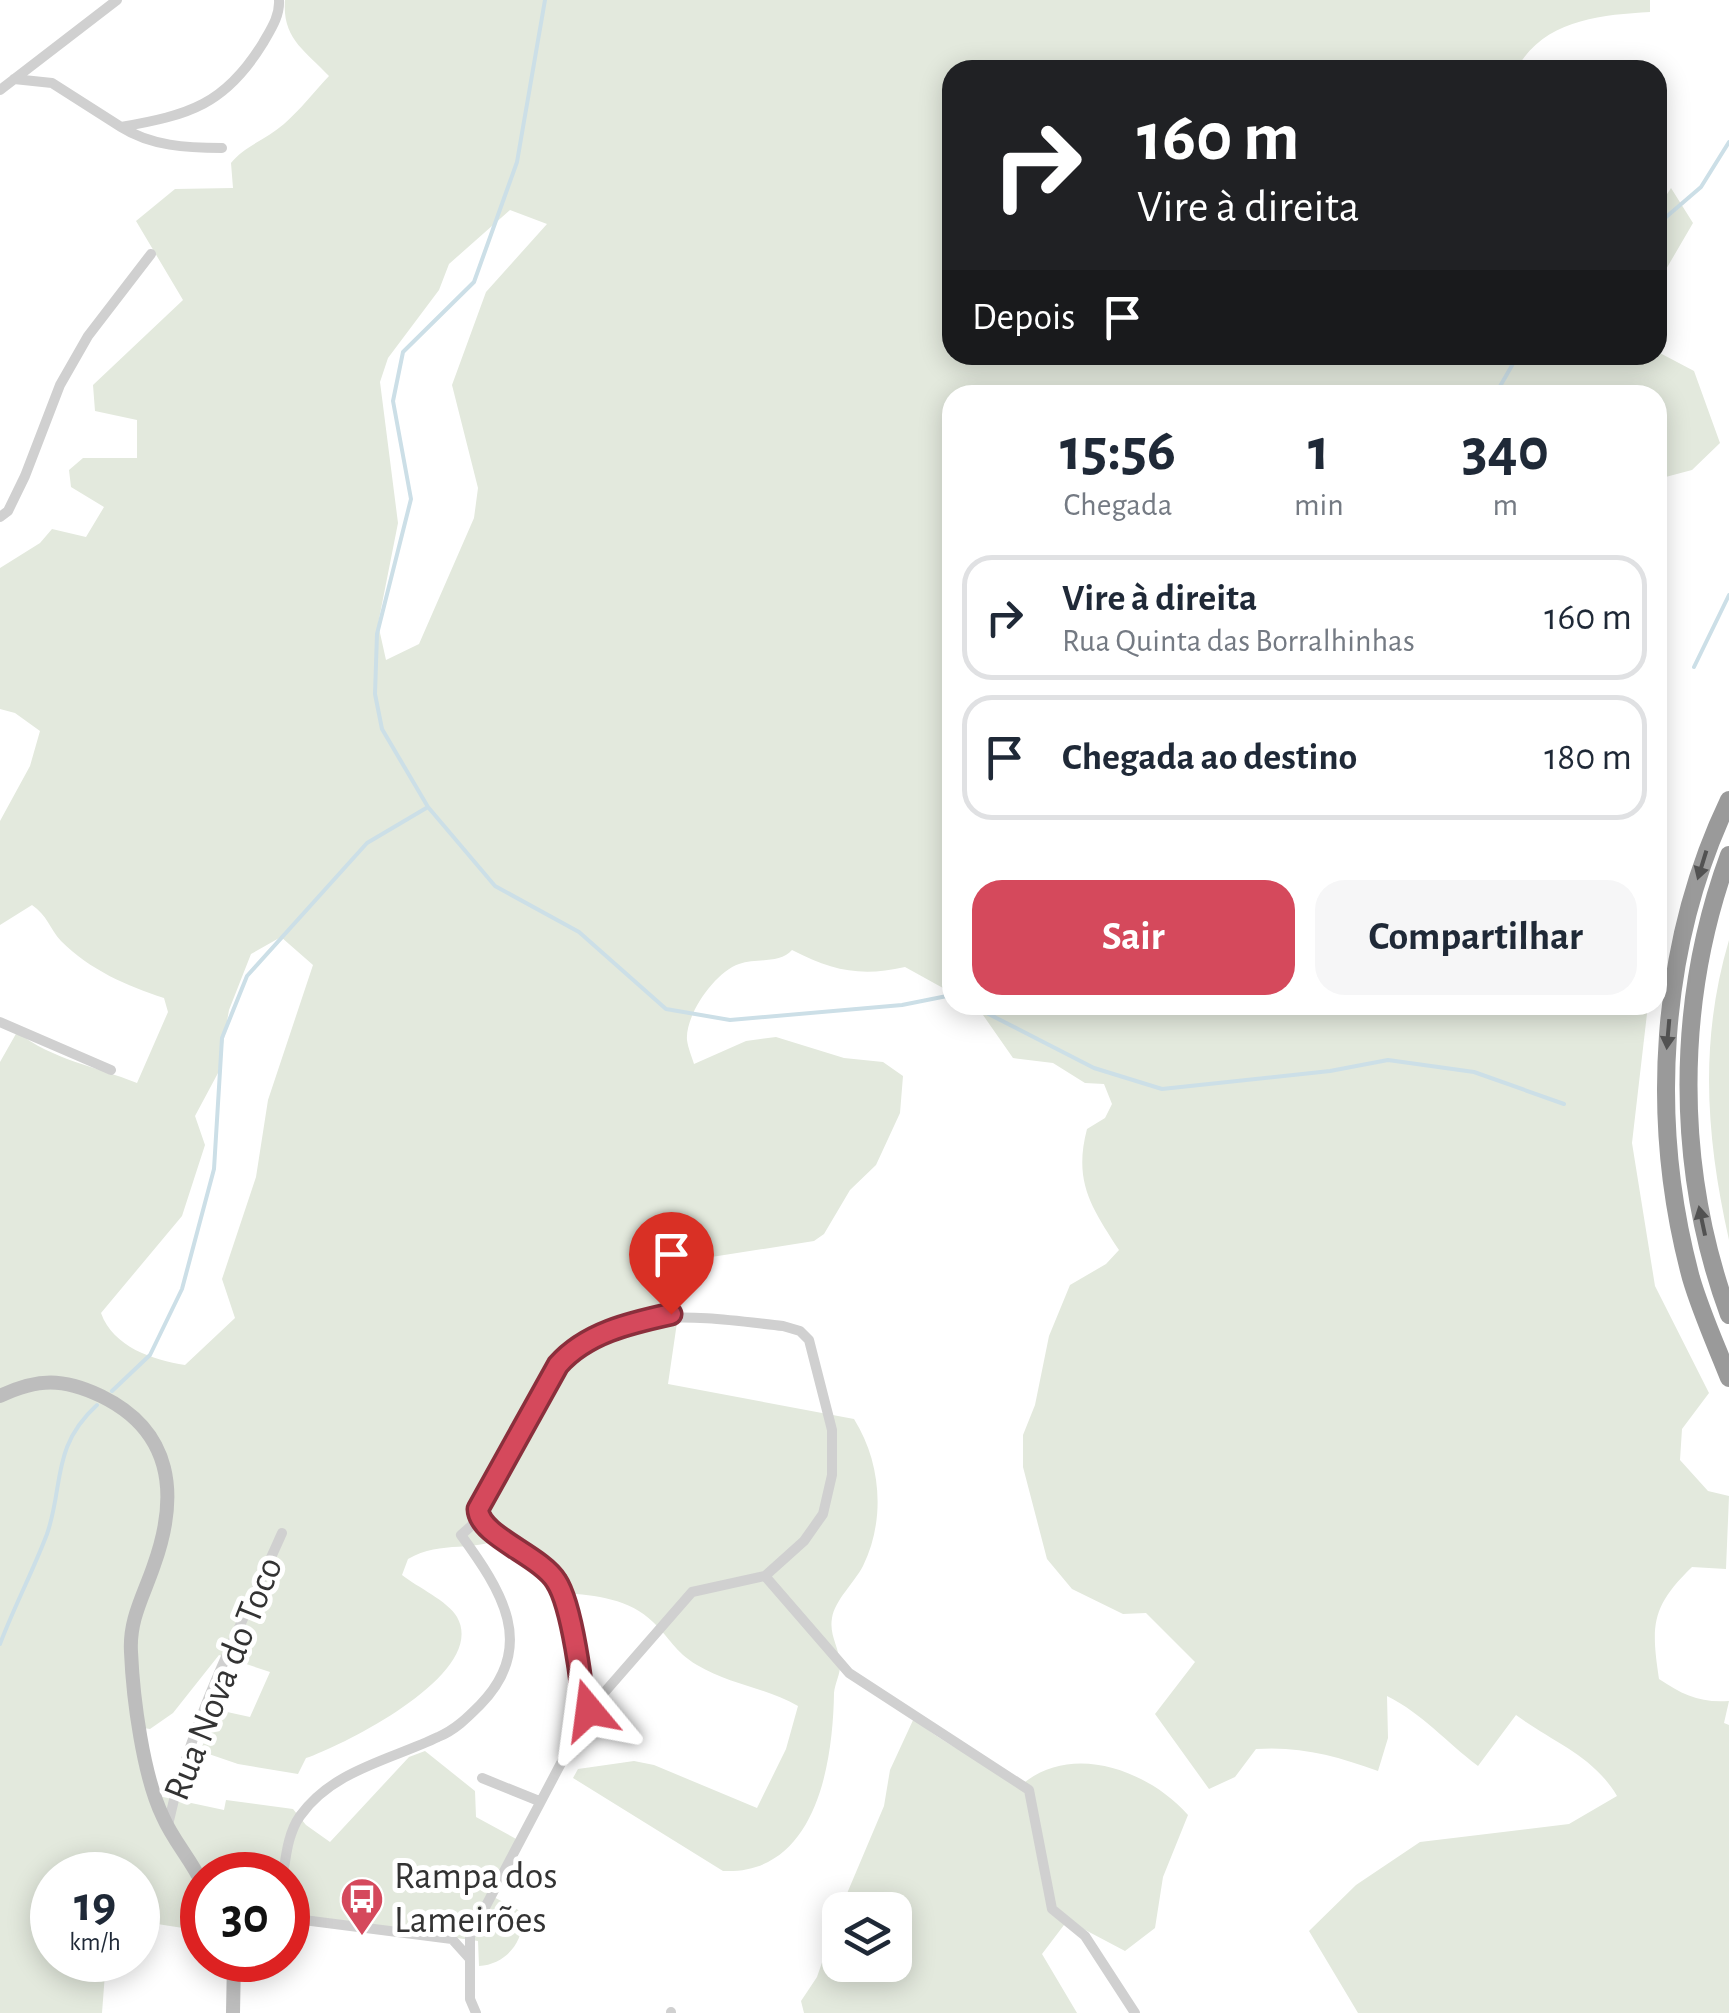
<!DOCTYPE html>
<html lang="pt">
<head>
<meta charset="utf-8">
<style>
  :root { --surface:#fff; --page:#f6f6f7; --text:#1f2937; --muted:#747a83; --line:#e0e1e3; --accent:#d5495c }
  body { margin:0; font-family:"Alegreya Sans",sans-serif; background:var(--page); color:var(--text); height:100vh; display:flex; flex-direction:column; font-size:38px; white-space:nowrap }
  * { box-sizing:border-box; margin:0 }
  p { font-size:32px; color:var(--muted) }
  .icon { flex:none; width:55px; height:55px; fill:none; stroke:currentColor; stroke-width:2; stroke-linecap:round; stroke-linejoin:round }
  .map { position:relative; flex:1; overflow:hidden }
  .sheet { position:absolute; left:942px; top:385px; width:725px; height:630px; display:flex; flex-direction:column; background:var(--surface); border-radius:30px; box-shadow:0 5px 25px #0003 }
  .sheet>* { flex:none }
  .guide { position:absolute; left:942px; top:60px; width:725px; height:305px; border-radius:30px; box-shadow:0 5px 25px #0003; background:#202124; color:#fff; overflow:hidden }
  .buttons { position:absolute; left:822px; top:1892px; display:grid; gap:20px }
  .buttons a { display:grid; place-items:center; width:90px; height:90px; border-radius:20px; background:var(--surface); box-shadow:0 5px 25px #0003; font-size:50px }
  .speed { position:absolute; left:30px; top:1852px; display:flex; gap:20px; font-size:50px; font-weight:700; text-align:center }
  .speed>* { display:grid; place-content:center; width:130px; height:130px; border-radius:50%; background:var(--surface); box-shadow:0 5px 25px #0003; line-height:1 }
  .speed small { font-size:25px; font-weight:400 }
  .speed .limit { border:15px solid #d22; background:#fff; color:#111 }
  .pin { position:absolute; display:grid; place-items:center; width:85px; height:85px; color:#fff; margin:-102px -42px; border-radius:50% 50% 50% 0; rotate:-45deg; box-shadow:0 0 10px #0007 }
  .pin .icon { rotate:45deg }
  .me { position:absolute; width:110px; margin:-55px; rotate:344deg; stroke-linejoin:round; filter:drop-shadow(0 0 8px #0008) }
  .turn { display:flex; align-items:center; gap:35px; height:210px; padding:0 30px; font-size:45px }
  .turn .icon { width:130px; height:130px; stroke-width:2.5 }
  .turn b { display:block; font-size:70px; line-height:85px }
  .then { display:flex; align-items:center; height:95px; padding:0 30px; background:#0003; gap:20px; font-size:38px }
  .eta { display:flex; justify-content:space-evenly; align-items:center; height:170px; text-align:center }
  .eta b { font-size:60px; font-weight:700; line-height:70px }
  .button { display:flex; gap:20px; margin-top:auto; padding:20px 30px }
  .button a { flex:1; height:115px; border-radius:30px; background:var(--accent); color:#fff; font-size:40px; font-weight:700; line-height:115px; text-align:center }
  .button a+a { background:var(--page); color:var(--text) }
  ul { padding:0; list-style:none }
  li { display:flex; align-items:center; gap:30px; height:125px; margin:0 20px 15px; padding:0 10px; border:5px solid var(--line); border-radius:30px }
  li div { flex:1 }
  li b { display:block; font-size:38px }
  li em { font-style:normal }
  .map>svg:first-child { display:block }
</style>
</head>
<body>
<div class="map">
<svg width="1729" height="2013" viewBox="0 0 1729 2013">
  <rect width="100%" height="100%" fill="#fff"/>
  <!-- green -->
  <path fill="#e3e9dd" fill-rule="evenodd" d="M285,0H1650V12C1599,15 1543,20 1516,70H952V355L1658,352L1694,371L1720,443L1692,470L1658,479V395H952V993L905,967C861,977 833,971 792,950C780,964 756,958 739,964C715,972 685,1015 687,1040C688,1048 692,1057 694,1064L746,1041L776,1037L844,1058L883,1062L903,1076L900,1113L876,1165L850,1190L824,1234L814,1241L686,1261L668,1384L854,1419C881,1462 886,1519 863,1566C854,1583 835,1600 832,1618C829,1635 839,1647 840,1663C841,1673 835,1683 834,1693C833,1764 816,1875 723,1871L573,1778L578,1769L634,1761L654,1765L757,1808L786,1749L798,1706C765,1687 730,1685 697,1665C674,1651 670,1638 653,1622C630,1599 595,1595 565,1593C556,1566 532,1551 509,1535C475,1554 442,1539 408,1559L402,1575C417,1587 448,1601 457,1617C489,1673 344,1745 306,1758L298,1774L238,1764L200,1751L218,1710L250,1717L270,1672L219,1655L173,1713L150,1729L137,1727L149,1794L224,1810L226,1800L293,1809L306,1825L330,1842L409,1757L425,1751L475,1791L476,1817L518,1840L490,1895L522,1912C526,1940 507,1964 479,1966L478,1941L288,1914V1875H202V1931L151,1923L138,1931V1875H52V1960H106L102,2013H0V1062L17,1032C53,1060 95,1066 137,1083L168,1012L164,998C127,986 90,970 61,941C50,929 47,915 32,905L0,925V821L30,766L40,731L15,713L0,709V568L40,543L52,529L86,537L104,507L71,487L69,470L83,458H137V420L95,411L93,385L183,300L136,221L175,189L233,188L231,163C243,147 267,139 284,124C300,110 314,92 329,76C305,50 282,39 285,0ZM510,210L547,224L486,292L452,385L478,488L474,518L419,644L386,660L378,624L398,523L380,382L388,358L439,290L449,264ZM281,937L313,965L268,1100L256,1177L222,1279L235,1318L185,1365C153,1360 113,1347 101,1313L182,1216L205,1145L195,1116L218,1073L229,1010L251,954Z
    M1671,188L1693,223L1658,283V208Z
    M1729,940V1240C1706,1137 1699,1042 1729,940Z
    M970,1005H1648L1632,1143L1655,1286L1709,1393L1682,1429L1680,1460L1708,1491L1729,1496L1726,1569L1692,1567C1651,1607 1651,1625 1659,1679C1683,1695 1700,1703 1729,1701L1724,1723L1729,1725V2013H1358L1309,1931L1356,1885L1420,1842L1569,1824L1617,1796C1593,1755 1552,1742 1516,1715L1478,1766C1446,1742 1423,1714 1387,1696L1388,1738L1378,1771C1336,1756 1301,1746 1256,1749L1235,1777L1209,1789L1155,1714L1195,1662L1146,1613L1123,1614L1072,1589L1047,1559L1023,1467V1435L1035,1405L1049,1336L1070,1285L1106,1264L1119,1250C1092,1208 1073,1182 1087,1129L1105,1118L1112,1104L1104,1084L1085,1083L1053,1063L1013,1058L983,1015Z
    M914,1718C946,1748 986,1762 1025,1782C1075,1743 1149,1771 1188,1815L1163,1877L1155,1928L1125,1951L1072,1923L1064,1925L1042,1954L1077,2013H804L801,2001L817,1977L840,1910V1965H895V1910H840L884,1806L890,1770Z"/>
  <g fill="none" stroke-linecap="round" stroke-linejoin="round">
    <!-- stream -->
    <path stroke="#ccdfe7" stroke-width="4" d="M1658,224L1701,187L1729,142
      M1495,395L1518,355
      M1694,667L1729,595
      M428,807L495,886L579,932L666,1009L730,1020L902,1005L952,995
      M971,1005L1094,1068L1162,1089L1330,1071L1388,1060L1474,1072L1564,1104
      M112,1391L150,1355L182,1289L214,1169L222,1038L247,976L367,843L428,807L382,729L375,694L377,634L411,499L393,401L403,352L474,282L517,162L545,0
      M0,1644C14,1607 33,1571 47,1534C64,1485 51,1447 97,1405"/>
    <!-- street -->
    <path stroke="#d0d0d0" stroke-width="10" d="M14,79L52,83L121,127C189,115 225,105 263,43C271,29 280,16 279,0
      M0,90L117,0
      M121,127C151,146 187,148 222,148
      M0,517L8,511L25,476L60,385L88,336L151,254
      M0,1022L111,1070
      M479,1519C492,1536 514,1542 530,1556C572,1590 583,1664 584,1717
      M765,1576L849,1673L1029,1790L1052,1909L1085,1936L1135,2013
      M482,1778L539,1801
      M168,1825C190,1723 240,1628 282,1533
      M283,1875C286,1856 288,1833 300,1816C333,1770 390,1760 438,1737C455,1730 467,1718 480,1705C538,1646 501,1590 461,1535L479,1519
      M288,1918L452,1939L470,1959
      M476,2013L470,1999V1936L589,1710L692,1592L765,1576L804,1541L823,1514L832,1475V1430L809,1340L800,1331L783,1326C707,1318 615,1300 558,1365L479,1509V1519
      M671,2013V2012"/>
    <!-- secondary -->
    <path stroke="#bdbdbd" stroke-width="14" d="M0,1396C38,1378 63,1378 101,1396C173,1431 179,1495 154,1565C144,1595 129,1619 131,1652C133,1698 143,1776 163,1817C173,1840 191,1860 202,1883
      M233,2013L234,1960"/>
    <!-- highway -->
    <path stroke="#9a9a9a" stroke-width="18" d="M1729,800C1659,946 1649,1122 1691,1278C1701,1312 1716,1345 1729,1378
      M1729,855C1675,1002 1675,1168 1729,1315"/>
  </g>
  <!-- one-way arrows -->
  <defs><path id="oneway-solid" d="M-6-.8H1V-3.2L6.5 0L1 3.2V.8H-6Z" transform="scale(2.5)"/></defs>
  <g fill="#525252">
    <use href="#oneway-solid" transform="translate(1702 865) rotate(107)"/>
    <use href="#oneway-solid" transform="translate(1668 1034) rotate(95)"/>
    <use href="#oneway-solid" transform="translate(1702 1221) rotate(-102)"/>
  </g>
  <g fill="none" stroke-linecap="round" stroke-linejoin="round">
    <!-- route casing -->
    <g stroke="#8a2f3c" stroke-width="25">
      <path id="route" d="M589,1710L584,1719C583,1688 572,1605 556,1581C540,1555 479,1536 478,1509L558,1365C586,1333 630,1323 671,1314"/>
    </g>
    <!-- route -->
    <use href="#route" stroke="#d5495c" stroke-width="18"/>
  </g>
  <!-- icons -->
  <defs>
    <g id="bus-pin" transform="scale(2.25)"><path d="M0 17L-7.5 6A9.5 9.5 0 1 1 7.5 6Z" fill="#d5495c" stroke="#fff"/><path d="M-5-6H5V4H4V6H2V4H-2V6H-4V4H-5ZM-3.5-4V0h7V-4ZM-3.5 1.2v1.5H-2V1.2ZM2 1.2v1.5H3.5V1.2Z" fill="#fff"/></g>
  </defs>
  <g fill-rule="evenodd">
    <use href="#bus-pin" x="362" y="1899"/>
  </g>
  <g text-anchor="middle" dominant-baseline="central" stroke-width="10" stroke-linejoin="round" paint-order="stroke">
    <!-- street labels -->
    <g font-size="38" fill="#333" stroke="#fff">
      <text transform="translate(224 1679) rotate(-68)">Rua Nova do Toco</text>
    </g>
    <!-- poi labels -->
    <g font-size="38" fill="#333" stroke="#fff" text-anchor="start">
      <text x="394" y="1877">Rampa dos<tspan x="394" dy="44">Lameirões</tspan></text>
    </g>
  </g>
</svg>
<div class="buttons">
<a><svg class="icon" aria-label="layers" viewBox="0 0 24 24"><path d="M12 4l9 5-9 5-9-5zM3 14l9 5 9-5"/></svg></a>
</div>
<div class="speed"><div>19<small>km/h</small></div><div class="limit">30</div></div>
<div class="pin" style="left:671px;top:1314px;background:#d93025"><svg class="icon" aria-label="arrive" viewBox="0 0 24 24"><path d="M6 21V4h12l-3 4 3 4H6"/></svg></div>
<svg class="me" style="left:589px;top:1710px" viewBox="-20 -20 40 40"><path d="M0-17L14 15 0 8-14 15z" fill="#d5495c" stroke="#fff" stroke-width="4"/></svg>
<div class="guide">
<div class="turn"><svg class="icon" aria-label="right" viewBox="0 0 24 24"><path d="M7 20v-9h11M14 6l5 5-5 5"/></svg><div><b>160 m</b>Vire à direita</div></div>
<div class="then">Depois<svg class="icon" aria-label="arrive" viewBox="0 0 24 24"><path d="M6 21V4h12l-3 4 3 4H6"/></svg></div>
</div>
<section class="sheet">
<div class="eta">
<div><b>15:56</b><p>Chegada</p></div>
<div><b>1</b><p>min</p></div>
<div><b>340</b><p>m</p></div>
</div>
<ul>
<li><svg class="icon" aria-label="right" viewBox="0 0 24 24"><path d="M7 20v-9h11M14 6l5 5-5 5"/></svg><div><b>Vire à direita</b><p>Rua Quinta das Borralhinhas</p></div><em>160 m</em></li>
<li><svg class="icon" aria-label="arrive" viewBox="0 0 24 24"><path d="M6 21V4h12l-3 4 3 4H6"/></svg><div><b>Chegada ao destino</b></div><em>180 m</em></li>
</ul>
<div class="button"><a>Sair</a><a>Compartilhar</a></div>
</section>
</div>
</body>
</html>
